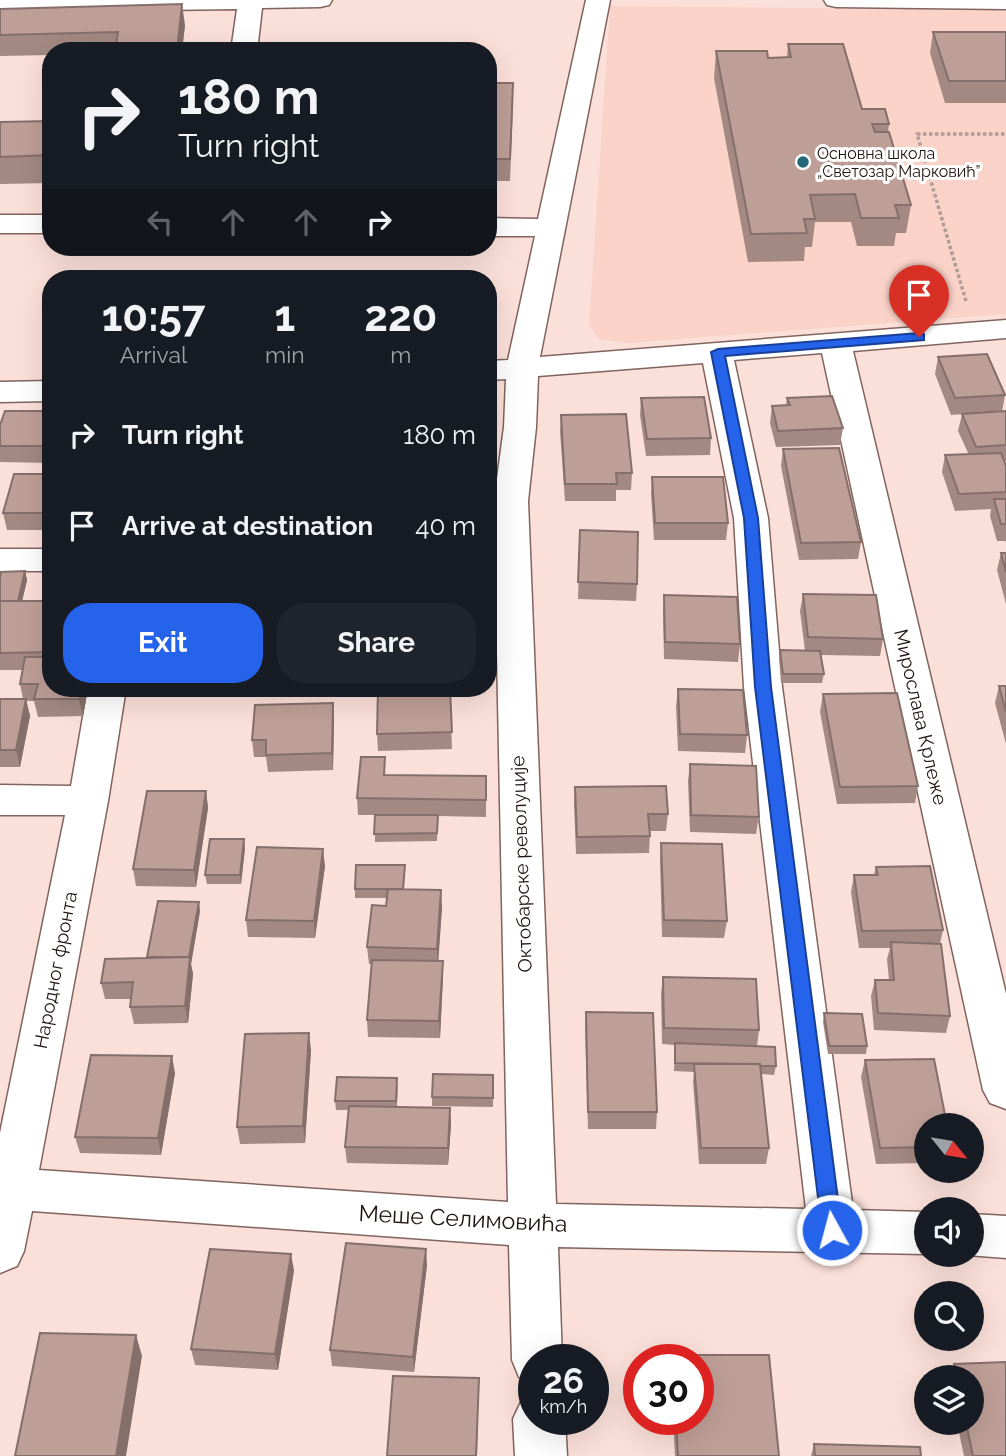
<!DOCTYPE html>
<html lang="en">
<head>
<meta charset="utf-8">
<style>
  :root { --surface:#171b24; --page:#20242c; --text:#f1f3f6; --muted:#9ea1a6; --accent:#2563eb }
  body { margin:0; font-family:Raleway,sans-serif; background:var(--page); color:var(--text); height:100vh; display:flex; flex-direction:column; font-size:26px; white-space:nowrap }
  * { box-sizing:border-box; margin:0 }
  p { font-size:23px; color:var(--muted) }
  .icon { flex:none; width:38px; height:38px; fill:none; stroke:currentColor; stroke-width:2; stroke-linecap:round; stroke-linejoin:round }
  .map { position:relative; flex:1; overflow:hidden }
  .panel { position:absolute; left:42px; top:270px; width:455px; height:427px; display:flex; flex-direction:column; background:var(--surface); border-radius:28px; box-shadow:0 7px 28px #0002 }
  .panel>* { flex:none }
  .hud { position:absolute; left:42px; top:42px; width:455px; height:214px; border-radius:28px; box-shadow:0 7px 28px #0002; background:#171b24; color:var(--text); overflow:hidden }
  .needle { width:46px; rotate:120deg }
  .buttons { position:absolute; left:914px; top:1113px; display:grid; gap:14px }
  .buttons a { display:grid; place-items:center; width:70px; height:70px; border-radius:50%; background:var(--surface); box-shadow:0 7px 28px #0002; font-size:35px }
  .speed { position:absolute; left:518px; top:1344px; display:flex; gap:14px; font-size:35px; font-weight:700; text-align:center }
  .speed>* { display:grid; place-content:center; width:91px; height:91px; border-radius:50%; background:var(--surface); box-shadow:0 7px 28px #0002; line-height:1 }
  .speed small { font-size:18px; font-weight:400 }
  .speed .limit { border:10px solid #d22; background:#fff; color:#111 }
  .pin { position:absolute; display:grid; place-items:center; width:60px; height:60px; color:#fff; margin:-72px -30px; border-radius:50% 50% 50% 0; rotate:-45deg; box-shadow:0 0 7px #0007 }
  .pin .icon { rotate:45deg }
  .me { position:absolute; width:77px; margin:-38px; rotate:353deg; stroke-linejoin:round; filter:drop-shadow(0 0 5px #0008) }
  .turn { display:flex; align-items:center; gap:24px; height:147px; padding:0 21px; font-size:32px }
  .turn .icon { width:91px; height:91px; stroke-width:2.5 }
  .turn b { display:block; font-size:49px; line-height:60px }
  .lanes { display:flex; align-items:center; height:66px; padding:0 21px; background:#0003; justify-content:center; gap:35px; direction:ltr }
  .lanes .off { opacity:.35 }
  .eta { display:flex; justify-content:space-evenly; align-items:center; height:119px; text-align:center }
  .eta b { font-size:42px; font-weight:700; line-height:49px }
  .primary-button { display:flex; gap:14px; margin-top:auto; padding:14px 21px }
  .primary-button a { flex:1; height:80px; border-radius:28px; background:var(--accent); color:#fff; font-size:28px; font-weight:700; line-height:80px; text-align:center }
  .primary-button a+a { background:var(--page); color:var(--text) }
  ul { padding:0; list-style:none }
  li { display:flex; align-items:center; gap:21px; height:91px; padding:0 21px }
  li div { flex:1 }
  li b { display:block; font-size:26px }
  li em { font-style:normal }
  .map>svg:first-child { display:block }
</style>
</head>
<body>
<div class="map">
<svg width="1006" height="1456" viewBox="0 0 1006 1456">
  <rect width="100%" height="100%" fill="#fbe0d9"/>
  <!-- built -->
  <path fill="#fbd2c7" d="M610,6L1006,10V314L629,343L599,339L589,324Z"/>
  <g fill="none" stroke-linecap="round" stroke-linejoin="round">
    <!-- street casing -->
    <g stroke="#81645d" stroke-width="3">
      <path id="street" d="M0,0H332L329,5L320,7L262,8L257,51H231L237,9L0,12Z
        M586,0H610L540,357L1006,320V338L853,351L1006,994V1109L990,1103L983,1090L822,353L734,360L768,518L782,687L853,1210L926,1212V1254L558,1247L562,1360H534V1382L519,1377L512,1360L509,1245L32,1211L24,1251L17,1266L0,1273V1133L65,815H0V785L71,786L88,688H126L108,801L39,1170L508,1202L494,501L504,427L506,379L488,380V361L508,360L535,236H488V218L538,219ZM703,363L734,518L744,687L806,1209L556,1204L528,501L536,427L538,376Z
        M824,0H1006V9L836,7L827,5Z
        M0,215H51V233H0Z
        M51,381V401L0,402V382Z
        M0,549H51V571H0Z
        M971,1214L1006,1216V1258L967,1255H971Z
        M534,1397V1419H565L567,1456H515L513,1419L521,1402Z"/>
    </g>
    <!-- path -->
    <path stroke="#b19c96" stroke-width="3.5" stroke-dasharray="3.5 2.5" stroke-linecap="butt" d="M966,301L917,134H1006"/>
    <!-- street -->
    <use href="#street" fill="#fff" fill-rule="evenodd"/>
  </g>
  <!-- wall -->
  <path fill="#a38982" d="M0,9L185,25L182,51H51V55L0,56Z
    M933,32H1006V103H945L930,53Z
    M788,44L862,109L889,124L888,132L911,205L906,233H896L894,246H857L851,222H815L812,247H805L804,261L748,262L714,78L716,51L768,58L787,57Z
    M488,83L513,105L510,181H488Z
    M51,121V183L0,184V122Z
    M938,357L1005,395L1002,412L1006,411V461H1004L1006,466V542L1005,541H997L990,516L991,509L955,511L942,472L945,455H969L958,431L962,414L978,413L951,415L935,374Z
    M641,398L711,438L710,455L646,456L640,415Z
    M787,398L843,428L840,445L776,447L770,423L772,406L786,405Z
    M51,411V463L0,462V425Z
    M561,415L632,473L631,490H616V501H565L560,432Z
    M783,449L861,542L858,559L799,560L781,466Z
    M51,474V530H7L3,513Z
    M652,477L728,523L726,540H654L651,494Z
    M580,530L637,584L636,601L578,599Z
    M1001,553H1006V604L997,570Z
    M25,571L27,580L22,601H51V688H88L83,716L38,717L34,701H26L30,716L20,767H0V699H23L20,684L22,670H0V578Z
    M803,594L883,639L880,656L821,655L824,674L822,683H781L779,659L780,650L805,651L800,611Z
    M664,595L740,644L738,662L664,659L663,612Z
    M999,686H1006V744L995,703Z
    M450,688L452,749L378,751L377,734Z
    M678,689L747,735L745,753L678,751L676,706Z
    M823,694L918,786L915,803L837,804L820,712Z
    M333,703L334,720L333,770L268,772L266,757H254L252,740Z
    M690,764L759,817L756,834L690,832L688,781Z
    M386,775L486,776V817L438,816L437,841L375,842V815H358L357,798Z
    M575,787L668,814L666,831H650L649,853L576,854L574,804Z
    M206,791L208,808L196,887L136,886L133,869Z
    M661,843L727,921L724,938L662,937L660,860Z
    M245,848L241,884H207L205,875Z
    M405,865L404,889L442,907L438,960L443,961V977L440,1038L368,1037L367,1020L372,964H369L367,947L386,906L387,898H355V889Z
    M325,866L315,938L248,937L246,920Z
    M876,867L943,930L940,944L950,1016L946,1033L874,1030L871,996L875,980H889L887,959L890,948H859L851,892L854,875H874Z
    M200,911L191,964L193,974L188,1023L134,1024L130,1007L131,999H105L101,983L147,958V957Z
    M663,977L759,1030L757,1046L776,1066L774,1075L761,1074L769,1148L766,1164H699L693,1081L694,1072L674,1071L675,1045L662,1044L661,994Z
    M586,1012L657,1112L656,1129H588L585,1029Z
    M824,1013L867,1046L866,1054H828L823,1022Z
    M311,1050L305,1143L240,1144L237,1127Z
    M865,1060L926,1125V1163L876,1164L861,1077Z
    M175,1073L161,1155L80,1153L75,1137Z
    M493,1075V1107L432,1106V1097Z
    M398,1086L397,1107L450,1108L451,1125L448,1165L347,1163L345,1147L349,1110H336L335,1101Z
    M427,1265L414,1372L332,1366L330,1350Z
    M294,1270L278,1370L195,1365L191,1349Z
    M673,1355H769L779,1456H675L673,1419H698V1360H672Z
    M1006,1362V1456H964L957,1423H971V1377H950L954,1364Z
    M814,1444L921,1456H811Z"/>
  <!-- shaded-wall -->
  <path fill="#856f6a" d="M182,4L185,25L182,51H177Z
    M25,571L27,580L20,610L18,601Z
    M82,688H88L83,716L79,699Z
    M26,699L30,716L20,767L16,750Z
    M333,703L334,720L333,770L332,753Z
    M206,791L208,808L196,887L194,870Z
    M244,839L245,848L241,884L240,875Z
    M323,849L325,866L315,938L314,921Z
    M441,890L442,907L438,966L437,949Z
    M199,902L200,911L191,964L193,974L188,1023L185,1006L189,958Z
    M443,961V977L440,1038L439,1021Z
    M309,1033L311,1050L305,1143L303,1126Z
    M172,1056L175,1073L161,1155L158,1138Z
    M450,1108L451,1125L448,1165V1148Z
    M426,1249L427,1265L414,1372L413,1357Z
    M291,1254L294,1270L278,1370L275,1354Z
    M136,1335L142,1356L126,1456H116Z
    M479,1378L477,1456H476Z"/>
  <!-- building -->
  <path fill="#be9f97" stroke="#856f6a" stroke-width="2" d="M182,4L177,51H115L118,32L0,35V9Z
    M933,32H1006V81H949Z
    M788,44H843L862,109H885L889,124H872L875,132H889L911,205H895L899,218H861L855,194L810,195L815,219H804L807,233L751,234L716,51H767L768,58L791,57Z
    M488,83H513L510,159H488Z
    M51,121V155L0,157V122Z
    M444,272V278H231L232,273Z
    M987,354L1005,395L955,398L938,357Z
    M832,396L843,428L778,431L772,406L790,405L787,398Z
    M704,397L711,438L647,439L641,398Z
    M5,411H51V446H0V425Z
    M1006,411V445L976,447L962,414Z
    M626,414L632,473H616L617,484H565L561,415Z
    M839,448L861,542L801,543L783,449Z
    M1001,453L1006,466V492L959,494L945,455Z
    M14,474H51V513H3Z
    M652,477H723L728,523H655Z
    M994,499H1006V524H1001Z
    M580,530L638,532L637,584L578,582Z
    M1001,553H1006V572Z
    M25,571L18,601H0V578L1,572Z
    M803,594L876,595L883,639L808,637Z
    M664,595L737,597L740,644L665,642Z
    M0,601H51V652L0,653Z
    M780,650L820,651L824,674H783Z
    M25,657H51V688H82L79,699H34L38,684H20Z
    M999,686H1006V712Z
    M378,688H450L452,732L377,734Z
    M678,689L743,690L747,735L680,734Z
    M897,693L918,786L840,787L823,694Z
    M0,699H26L16,750H0Z
    M333,703L332,753L266,755V740H252L255,705Z
    M361,757H385L384,775L486,776V800L357,798Z
    M690,764L756,766L759,817L691,815Z
    M666,786L668,814H648L650,836L577,837L575,787Z
    M147,791H206L194,870L133,869Z
    M375,815H438L437,833L374,834Z
    M210,839H244L240,875H205Z
    M661,843L722,844L727,921L664,920Z
    M257,847L323,849L314,921L246,920Z
    M356,865H405L403,889H355Z
    M930,866L943,930L862,931L854,875H878L876,867Z
    M388,889L441,890L437,949L367,947L372,905L386,906Z
    M158,901L199,902L189,957H147Z
    M891,942L941,944L950,1016L878,1013L875,980H894Z
    M190,957L185,1006L130,1007L133,982L101,983L105,959Z
    M372,960L443,961L439,1021L367,1020Z
    M663,977L756,979L759,1030L664,1028Z
    M586,1012L653,1013L657,1112H588Z
    M824,1013L862,1014L867,1046H829Z
    M309,1033L303,1126L237,1127L245,1034Z
    M675,1043L775,1047L776,1066H760V1064L675,1063Z
    M91,1055L172,1056L158,1138L75,1137Z
    M934,1059L947,1125H926V1147L880,1148L865,1060Z
    M694,1064H760L769,1148H701Z
    M433,1074L493,1075V1098L432,1097Z
    M337,1077L397,1078L396,1101H335Z
    M349,1106L450,1108L448,1148L345,1147Z
    M346,1243L426,1249L413,1357L330,1350Z
    M210,1249L291,1254L275,1354L191,1349Z
    M40,1333L136,1335L116,1456H15Z
    M673,1355H769L779,1456H678L676,1419H698V1360H673Z
    M1006,1362V1456H973L966,1423H971V1377H956L954,1364Z
    M393,1376L479,1378L476,1456H387Z
    M814,1444L920,1447L921,1456H815Z"/>
  <!-- route -->
  <path fill="#2563eb" stroke="#184099" stroke-width="2" d="M919,333L924,334V340L725,356L758,518L771,687L842,1230L839,1236L832,1238L825,1236L822,1230L755,687L744,518L711,352L718,349Z"/>
  <!-- markers -->
  <circle fill="#236979" stroke="#fff" stroke-width="2.5" cx="803" cy="162" r="7"/>
  <g text-anchor="middle" dominant-baseline="central" stroke-width="6" stroke-linejoin="round" paint-order="stroke">
    <!-- far-poi labels -->
    <g font-size="16" fill="#211613" stroke="#fff" text-anchor="start">
      <text x="817" y="153">Основна школа<tspan x="817" dy="18">„Светозар Марковић”</tspan></text>
    </g>
    <!-- street labels -->
    <g font-size="19" fill="#211613" stroke="#fff">
      <text transform="translate(921 717) rotate(77)">Мирослава Крлеже</text>
      <text transform="translate(521 864) rotate(-92)">Октобарске револуције</text>
      <text transform="translate(55 970) rotate(-79)">Народног фронта</text>
    </g>
    <!-- near-street labels -->
    <g font-size="23" fill="#211613" stroke="#fff">
      <text transform="translate(463 1218) rotate(3)">Меше Селимовића</text>
    </g>
  </g>
</svg>
<div class="buttons">
<a><svg class="needle" viewBox="-14 -14 28 28"><path d="M0-13l5 13h-10z" fill="#e53935"/><path d="M0 13l5-13h-10z" fill="#9ea1a6"/></svg></a>
<a><svg class="icon" aria-label="sound" viewBox="0 0 24 24"><path d="M4 9h4l5-4v14l-5-4H4zM17 9q2 3 0 6"/></svg></a>
<a><svg class="icon" aria-label="search" viewBox="0 0 24 24"><circle cx="10" cy="10" r="6"/><path d="M15 15l6 6"/></svg></a>
<a><svg class="icon" aria-label="layers" viewBox="0 0 24 24"><path d="M12 4l9 5-9 5-9-5zM3 14l9 5 9-5"/></svg></a>
</div>
<div class="speed"><div>26<small>km/h</small></div><div class="limit">30</div></div>
<div class="pin" style="left:919px;top:337px;background:#d93025"><svg class="icon" aria-label="arrive" viewBox="0 0 24 24"><path d="M6 21V4h12l-3 4 3 4H6"/></svg></div>
<svg class="me" style="left:832px;top:1230px" viewBox="-20 -20 40 40"><circle r="17" fill="#2563eb" stroke="#fff" stroke-width="3"/><path d="M0-11L8 9 0 5-8 9z" fill="#fff"/></svg>
<div class="hud">
<div class="turn"><svg class="icon" aria-label="right" viewBox="0 0 24 24"><path d="M7 20v-9h11M14 6l5 5-5 5"/></svg><div><b>180 m</b>Turn right</div></div>
<div class="lanes"><svg class="icon off" aria-label="left" viewBox="0 0 24 24"><path d="M17 20v-9H6M10 6l-5 5 5 5"/></svg><svg class="icon off" aria-label="ahead" viewBox="0 0 24 24"><path d="M12 20V5M6 11l6-6 6 6"/></svg><svg class="icon off" aria-label="ahead" viewBox="0 0 24 24"><path d="M12 20V5M6 11l6-6 6 6"/></svg><svg class="icon" aria-label="right" viewBox="0 0 24 24"><path d="M7 20v-9h11M14 6l5 5-5 5"/></svg></div>
</div>
<section class="panel">
<div class="eta">
<div><b>10:57</b><p>Arrival</p></div>
<div><b>1</b><p>min</p></div>
<div><b>220</b><p>m</p></div>
</div>
<ul>
<li><svg class="icon" aria-label="right" viewBox="0 0 24 24"><path d="M7 20v-9h11M14 6l5 5-5 5"/></svg><div><b>Turn right</b></div><em>180 m</em></li>
<li><svg class="icon" aria-label="arrive" viewBox="0 0 24 24"><path d="M6 21V4h12l-3 4 3 4H6"/></svg><div><b>Arrive at destination</b></div><em>40 m</em></li>
</ul>
<div class="primary-button"><a>Exit</a><a>Share</a></div>
</section>
</div>
</body>
</html>
